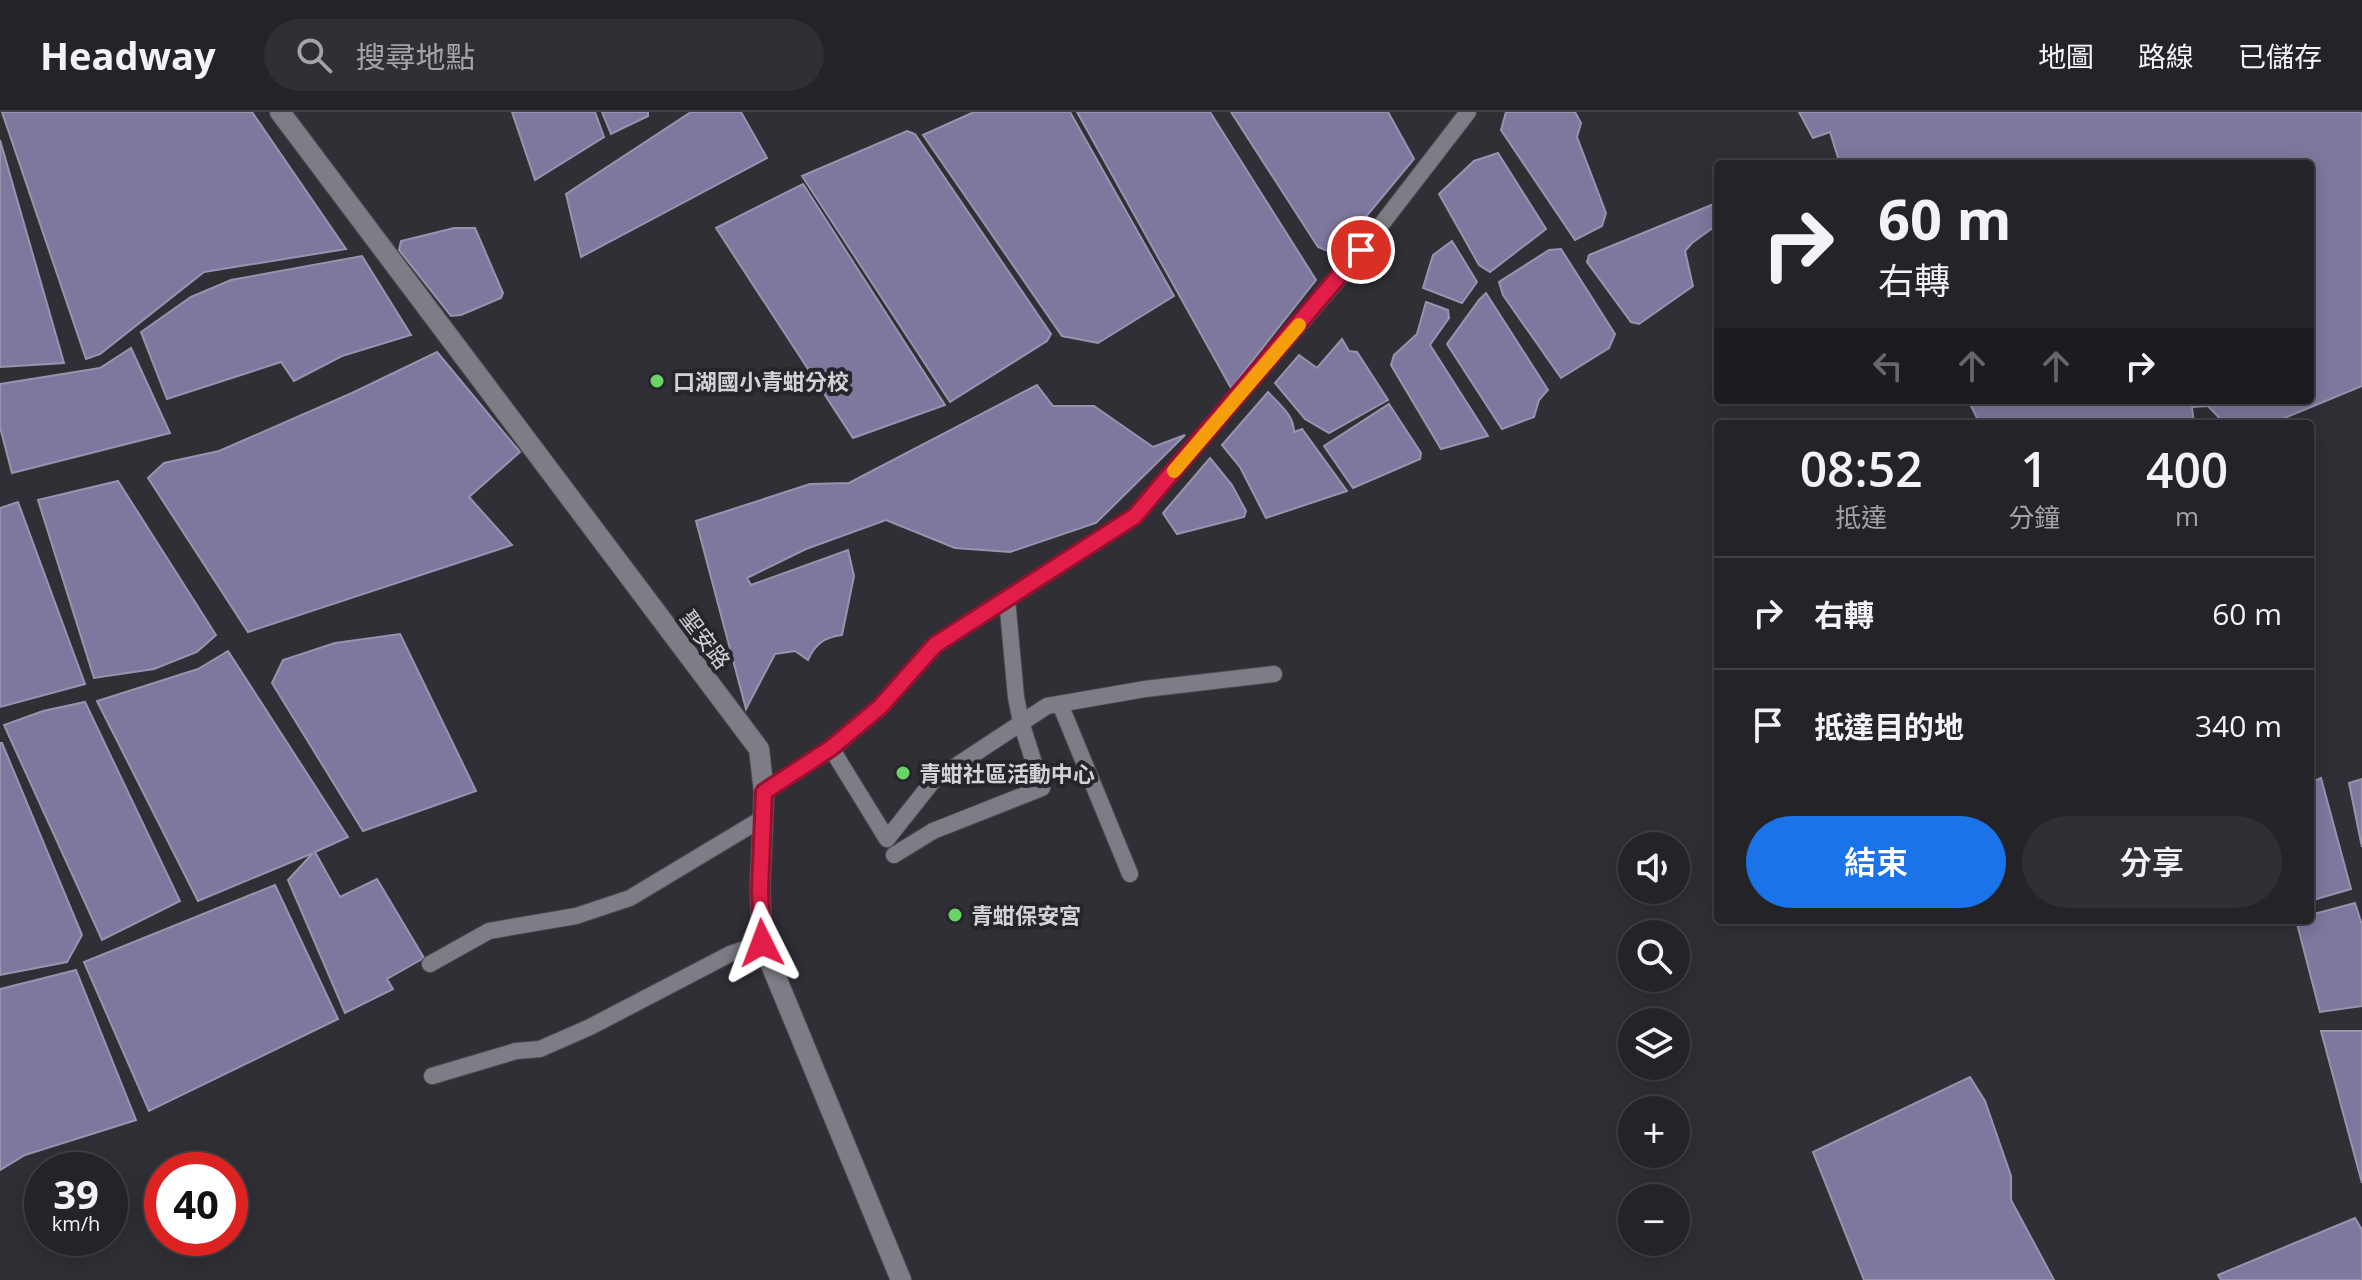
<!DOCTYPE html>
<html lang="zh-TW">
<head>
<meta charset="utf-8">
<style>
  :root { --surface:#242328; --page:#302f34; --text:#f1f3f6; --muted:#a3a4a8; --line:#414045; --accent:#1a73e8 }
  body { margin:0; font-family:"Open Sans","Noto Sans TC",sans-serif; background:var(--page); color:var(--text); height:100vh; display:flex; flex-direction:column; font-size:30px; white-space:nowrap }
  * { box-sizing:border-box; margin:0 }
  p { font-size:26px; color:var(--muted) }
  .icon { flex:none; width:44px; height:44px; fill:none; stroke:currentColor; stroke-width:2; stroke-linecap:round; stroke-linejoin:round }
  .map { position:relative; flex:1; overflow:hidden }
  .sheet { position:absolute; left:1714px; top:308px; width:600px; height:504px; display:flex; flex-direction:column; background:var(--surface); border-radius:8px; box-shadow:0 4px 20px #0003,0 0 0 2px var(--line) }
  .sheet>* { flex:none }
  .guide { position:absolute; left:1714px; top:48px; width:600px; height:244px; border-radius:8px; box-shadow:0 4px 20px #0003,0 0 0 2px var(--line); background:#242328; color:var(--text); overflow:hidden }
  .fabs { position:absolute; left:1618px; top:720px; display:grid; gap:16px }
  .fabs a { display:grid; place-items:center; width:72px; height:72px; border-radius:50%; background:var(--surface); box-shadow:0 4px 20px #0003,0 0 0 2px var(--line); font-size:40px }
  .speed { position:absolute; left:24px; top:1040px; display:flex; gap:16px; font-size:40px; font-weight:700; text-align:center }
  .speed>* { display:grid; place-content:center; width:104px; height:104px; border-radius:50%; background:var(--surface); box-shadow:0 4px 20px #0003,0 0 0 2px var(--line); line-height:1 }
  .speed small { font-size:20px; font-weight:400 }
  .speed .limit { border:12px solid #d22; background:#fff; color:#111 }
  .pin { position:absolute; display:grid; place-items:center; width:68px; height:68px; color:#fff; margin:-34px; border:4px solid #fff; border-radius:50%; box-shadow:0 2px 8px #0007 }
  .me { position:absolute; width:88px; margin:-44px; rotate:357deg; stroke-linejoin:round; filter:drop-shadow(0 0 6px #0008) }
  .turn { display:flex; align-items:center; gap:28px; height:168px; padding:0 32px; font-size:36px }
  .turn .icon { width:104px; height:104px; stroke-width:2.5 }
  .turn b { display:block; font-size:56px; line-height:68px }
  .lanes { display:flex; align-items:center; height:76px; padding:0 32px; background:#0003; justify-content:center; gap:40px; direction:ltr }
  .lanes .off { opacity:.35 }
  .eta { display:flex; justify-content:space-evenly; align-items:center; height:136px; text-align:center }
  .eta b { font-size:48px; font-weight:600; line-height:56px }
  .button { display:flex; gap:16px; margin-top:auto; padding:16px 32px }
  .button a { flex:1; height:92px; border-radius:48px; background:var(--accent); color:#fff; font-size:32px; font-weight:600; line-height:92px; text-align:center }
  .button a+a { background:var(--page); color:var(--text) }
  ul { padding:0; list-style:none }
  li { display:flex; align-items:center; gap:24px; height:112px; padding:0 32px; border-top:2px solid var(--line) }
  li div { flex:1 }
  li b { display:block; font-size:30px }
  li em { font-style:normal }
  header { display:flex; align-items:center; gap:48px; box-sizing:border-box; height:112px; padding:0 40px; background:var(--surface); border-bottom:2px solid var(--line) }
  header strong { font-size:38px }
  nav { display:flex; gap:44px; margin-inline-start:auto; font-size:28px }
  .search { width:560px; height:72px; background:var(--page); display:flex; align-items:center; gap:20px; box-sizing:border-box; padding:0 28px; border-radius:44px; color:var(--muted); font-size:30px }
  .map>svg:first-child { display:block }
</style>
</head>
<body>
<header>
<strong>Headway</strong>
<div class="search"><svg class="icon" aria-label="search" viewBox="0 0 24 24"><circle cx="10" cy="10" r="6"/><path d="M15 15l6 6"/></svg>搜尋地點</div>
<nav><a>地圖</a><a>路線</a><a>已儲存</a></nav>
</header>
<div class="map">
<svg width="2362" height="1168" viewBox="0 0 2362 1168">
  <rect width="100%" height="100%" fill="#302f36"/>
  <!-- water -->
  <path fill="#7f789e" stroke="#9893af" stroke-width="2" d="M2,0H252L346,137L204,160L100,242L86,247Z
    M512,0H595L604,25L535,68Z
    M602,0H648V4L611,22Z
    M691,0H741L767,46L581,145L566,82Z
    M974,0H1070L1174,184L1098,231L1062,224L923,23Z
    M1077,0H1210L1316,168L1231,276Z
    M1231,0H1388L1414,47L1335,142L1318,135Z
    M1506,0H1575L1581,11L1577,25L1606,101L1602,114L1575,128L1501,18Z
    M1799,0H2362V274L2270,312H2225L2208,294L2192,295L2194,312H1980L1968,288H2310V52H1840L1830,20L1813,26Z
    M907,19L915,22L1051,222L1047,229L950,290L802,64Z
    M0,28L64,251L0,255Z
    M1498,41L1546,117L1490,160L1479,153L1439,82L1474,49Z
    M803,72L945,293L853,326L716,116Z
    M1714,92L1718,112L1692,131L1685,139L1693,174L1639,212L1631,210L1587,150L1589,143Z
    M454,116H475L503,181L501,186L461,203L451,204L399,138L401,129Z
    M1452,129L1477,170L1462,191L1423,176L1433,143Z
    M1561,137L1615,222L1609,236L1561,266L1503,183L1499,170L1549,138Z
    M362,144L411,223L342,244L294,269L281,250L167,287L141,220L191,185L231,168Z
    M1486,181L1548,278L1539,288L1534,305L1502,317L1447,232L1479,188Z
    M1426,190L1448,198L1449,206L1430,233L1488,324L1441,337L1391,253L1394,243L1417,222Z
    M1342,227L1349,239L1357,240L1388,288L1329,321L1305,307L1275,271L1299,243L1317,256Z
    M131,236L170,321L12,361L0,315V272L100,256Z
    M437,240L520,340L469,385L512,433L248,520L148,366L164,351L219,339L352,281Z
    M1037,273L1053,294H1094L1153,335L1185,323L1096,411L1010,440L955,436L886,408L806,437L747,466L751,473L848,438L854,464L842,523C825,525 815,532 808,548L795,539L775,542L746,597L696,409L810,372L849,371Z
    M1268,280C1279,292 1294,303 1294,320L1302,317L1347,379L1266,406L1240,355L1222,333Z
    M1389,292L1421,341L1420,347L1353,376L1324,334Z
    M1210,346L1232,373L1246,399L1244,405L1177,422L1163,401Z
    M118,369L216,523L197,540L154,557L94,566L38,388Z
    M18,390L85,572L0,595V396Z
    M400,522L476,679L363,719L272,571L283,548L335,531Z
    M228,539L348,725L315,740L340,785L377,767L424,846L387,867L393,877L345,901L288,768L313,741L198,789L97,589L198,557Z
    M85,590L180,789L102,828L4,613L43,599Z
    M0,631H2L82,823L67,850L0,863Z
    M2321,666L2351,777L2310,789V671Z
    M2362,667V735L2349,671Z
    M275,773L338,907L149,999L84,850Z
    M2355,791L2362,813V894L2320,900L2296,808H2310V803Z
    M76,858L136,1008L25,1043L0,1058V877Z
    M2321,919H2362V1071Z
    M1970,965L1985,989L2011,1064V1088L2054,1168H1864L1813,1040Z
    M2355,1106L2362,1118V1168H2221L2218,1163Z"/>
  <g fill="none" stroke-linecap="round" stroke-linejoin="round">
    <!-- street casing -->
    <g stroke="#4c4b51" stroke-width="18">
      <path id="street" d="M1060,592L1130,762
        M831,636L887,727L933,669L1047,594L1145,577L1274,562
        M764,680L831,636L880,595L935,533L1135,404L1344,161L1468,0
        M894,743L933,719L1042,676L1021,610L1016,585L1007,487
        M430,852L489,819L576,804L630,786L763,706
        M432,964L516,939L540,937L590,915L730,842L762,831"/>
    </g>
    <!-- secondary casing -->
    <g stroke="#4c4b51" stroke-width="22">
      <path id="secondary" d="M280,0L759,637L764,680L760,777L762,831L901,1168"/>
    </g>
    <!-- street -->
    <use href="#street" stroke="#7e7d86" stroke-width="16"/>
    <!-- secondary -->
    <use href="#secondary" stroke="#7e7d86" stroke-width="20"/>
  </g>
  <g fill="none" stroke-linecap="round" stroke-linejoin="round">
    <!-- route casing -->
    <g stroke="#92132f" stroke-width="20">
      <path id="route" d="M762,831L760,777L764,680L831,636L880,595L935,533L1135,404L1361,138"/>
    </g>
    <!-- route -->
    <use href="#route" stroke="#e11d48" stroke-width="14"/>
    <!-- slow -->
    <path stroke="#f59e0b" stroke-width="14" d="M1174,359L1299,213"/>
  </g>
  <!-- markers -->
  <g fill="#68d465" stroke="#26252c" stroke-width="3">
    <circle cx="657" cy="269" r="8"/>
    <circle cx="903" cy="661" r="8"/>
    <circle cx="955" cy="803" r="8"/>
  </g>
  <g text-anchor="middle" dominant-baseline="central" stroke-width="8" stroke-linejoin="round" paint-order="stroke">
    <!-- poi labels -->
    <g font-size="22" font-weight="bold" fill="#d2d2d6" stroke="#26252c" text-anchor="start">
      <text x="673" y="269">口湖國小青蚶分校</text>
      <text x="919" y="661">青蚶社區活動中心</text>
      <text x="971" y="803">青蚶保安宮</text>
    </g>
    <!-- street labels -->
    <g font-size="22" fill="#d2d2d6" stroke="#26252c">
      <text transform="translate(706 527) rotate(53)">聖安路</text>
    </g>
  </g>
</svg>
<div class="fabs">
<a><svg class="icon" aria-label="sound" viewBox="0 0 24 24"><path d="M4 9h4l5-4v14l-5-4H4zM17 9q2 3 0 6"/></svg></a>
<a><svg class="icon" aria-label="search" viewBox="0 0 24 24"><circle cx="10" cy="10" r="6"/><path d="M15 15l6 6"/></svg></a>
<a><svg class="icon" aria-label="layers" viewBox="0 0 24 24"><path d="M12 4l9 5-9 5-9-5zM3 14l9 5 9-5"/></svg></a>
<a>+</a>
<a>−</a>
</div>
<div class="speed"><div>39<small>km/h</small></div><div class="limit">40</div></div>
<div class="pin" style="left:1361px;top:138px;background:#d93025"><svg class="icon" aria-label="arrive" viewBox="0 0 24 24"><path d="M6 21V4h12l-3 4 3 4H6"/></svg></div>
<svg class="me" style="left:762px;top:831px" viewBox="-20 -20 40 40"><path d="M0-17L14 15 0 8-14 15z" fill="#e11d48" stroke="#fff" stroke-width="4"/></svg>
<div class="guide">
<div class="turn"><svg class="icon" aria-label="right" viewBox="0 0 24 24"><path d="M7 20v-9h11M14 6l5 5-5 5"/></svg><div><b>60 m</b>右轉</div></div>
<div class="lanes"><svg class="icon off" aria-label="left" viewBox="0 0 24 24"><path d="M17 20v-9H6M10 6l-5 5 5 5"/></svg><svg class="icon off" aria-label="ahead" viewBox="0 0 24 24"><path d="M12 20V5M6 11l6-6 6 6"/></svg><svg class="icon off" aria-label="ahead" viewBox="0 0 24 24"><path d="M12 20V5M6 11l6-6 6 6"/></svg><svg class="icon" aria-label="right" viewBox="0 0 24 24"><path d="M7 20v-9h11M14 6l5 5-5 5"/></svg></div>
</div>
<section class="sheet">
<div class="eta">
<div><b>08:52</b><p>抵達</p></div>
<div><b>1</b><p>分鐘</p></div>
<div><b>400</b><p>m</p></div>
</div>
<ul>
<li><svg class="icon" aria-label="right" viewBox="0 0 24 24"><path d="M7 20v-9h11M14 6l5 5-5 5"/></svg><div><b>右轉</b></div><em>60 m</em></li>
<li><svg class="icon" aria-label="arrive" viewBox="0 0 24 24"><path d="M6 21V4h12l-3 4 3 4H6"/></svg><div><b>抵達目的地</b></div><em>340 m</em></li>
</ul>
<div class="button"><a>結束</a><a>分享</a></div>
</section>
</div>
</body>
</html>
